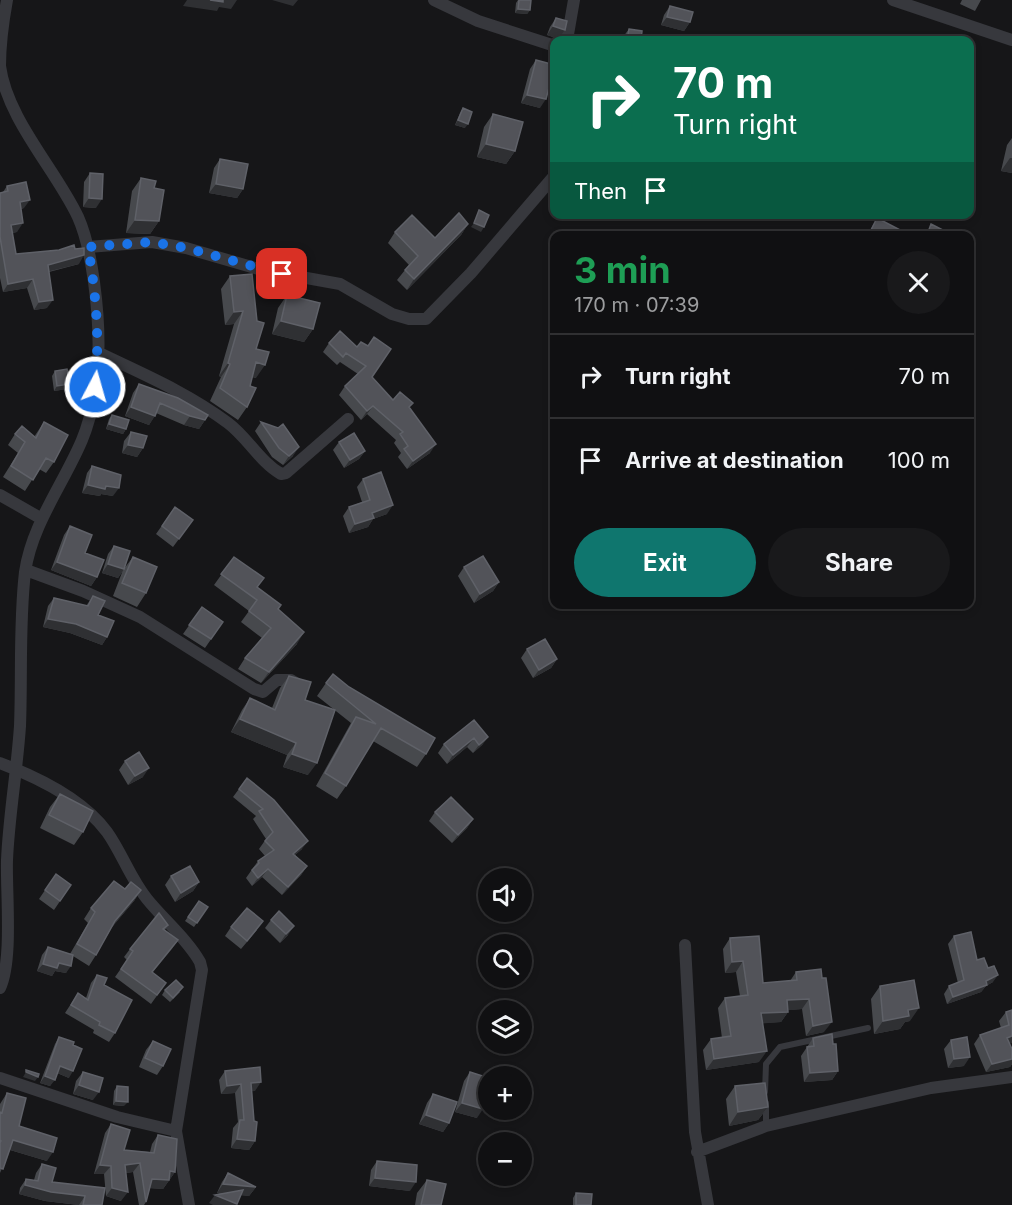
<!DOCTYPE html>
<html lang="en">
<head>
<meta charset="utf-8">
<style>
  :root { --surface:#101012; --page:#19191b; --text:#f1f3f6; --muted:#9c9d9f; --line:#303032; --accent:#0f766e }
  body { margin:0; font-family:Inter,sans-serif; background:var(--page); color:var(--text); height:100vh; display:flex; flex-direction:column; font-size:22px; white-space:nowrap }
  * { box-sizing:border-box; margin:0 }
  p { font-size:20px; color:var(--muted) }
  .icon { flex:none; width:33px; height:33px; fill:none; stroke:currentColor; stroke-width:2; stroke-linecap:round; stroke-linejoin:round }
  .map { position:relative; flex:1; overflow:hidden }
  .panel { position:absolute; left:550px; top:231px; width:424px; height:378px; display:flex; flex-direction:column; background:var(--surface); border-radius:12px; box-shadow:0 3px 9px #0003,0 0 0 2px var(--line) }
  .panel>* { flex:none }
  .hud { position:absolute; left:550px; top:36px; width:424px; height:183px; border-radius:12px; box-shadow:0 3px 9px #0003,0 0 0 2px var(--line); background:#0b6e4f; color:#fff; overflow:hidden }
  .fabs { position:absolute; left:478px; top:868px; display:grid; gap:12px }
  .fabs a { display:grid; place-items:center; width:54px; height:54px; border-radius:50%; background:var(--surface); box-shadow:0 3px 9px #0003,0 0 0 2px var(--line); font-size:30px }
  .pin { position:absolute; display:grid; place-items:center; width:51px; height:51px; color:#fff; margin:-26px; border-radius:12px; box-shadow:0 3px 9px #0006 }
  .me { position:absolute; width:66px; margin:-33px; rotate:6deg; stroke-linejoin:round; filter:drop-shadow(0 0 4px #0008) }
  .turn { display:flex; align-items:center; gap:21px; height:126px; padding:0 24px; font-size:27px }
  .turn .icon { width:78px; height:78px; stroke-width:2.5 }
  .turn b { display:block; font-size:42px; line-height:51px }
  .then { display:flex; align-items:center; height:57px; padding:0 24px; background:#0003; gap:12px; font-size:22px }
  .round { display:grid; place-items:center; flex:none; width:63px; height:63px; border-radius:32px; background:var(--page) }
  .summary { display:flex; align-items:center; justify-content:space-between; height:102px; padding:0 24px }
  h1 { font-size:36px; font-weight:700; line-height:45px; color:#1e9e55 }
  .action { display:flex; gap:12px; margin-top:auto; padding:12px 24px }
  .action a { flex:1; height:69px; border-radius:36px; background:var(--accent); color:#fff; font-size:24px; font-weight:700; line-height:69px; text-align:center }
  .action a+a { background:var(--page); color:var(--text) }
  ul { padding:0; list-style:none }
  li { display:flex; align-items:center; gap:18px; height:84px; padding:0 24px; border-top:2px solid var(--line) }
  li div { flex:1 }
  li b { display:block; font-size:22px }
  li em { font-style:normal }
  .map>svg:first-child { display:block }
</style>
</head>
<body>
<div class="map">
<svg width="1012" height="1205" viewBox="0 0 1012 1205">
  <rect width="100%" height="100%" fill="#161618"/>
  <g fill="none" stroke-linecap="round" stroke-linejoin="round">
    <!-- lane -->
    <path stroke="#37383d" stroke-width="6" d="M765,1092L766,1064L780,1047L868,1028
      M766,1103V1125"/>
    <!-- street -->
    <path stroke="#37383d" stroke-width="12" d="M434,0L478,21L555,46
      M893,0L1012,40
      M567,40L574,0
      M88,247L152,242L186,248L262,270L340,284L392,314L409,319H426L471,273L555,175
      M99,353C143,374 188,393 228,423C247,437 260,462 281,474L286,473L348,419
      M0,495L42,519
      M26,570L83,591L140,617L254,689L263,692L277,680H291L299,685
      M0,763C37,777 83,799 107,832C122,853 130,878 147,899C164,920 187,939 200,962L202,970L176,1131L189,1205
      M685,945L695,1132L708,1205
      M0,988C13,960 6,893 7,860C9,815 17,771 20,726C22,675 19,623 25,572C32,524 64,483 82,440C102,391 101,333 94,282C91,260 87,237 78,217C56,170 7,119 0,66C0,44 3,22 7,0
      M0,1078L117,1117L176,1131
      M697,1152L766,1126L931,1088L1012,1077"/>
  </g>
  <!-- wall -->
  <path fill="#47494d" d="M518,0H531L530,10L527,14L515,13L516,3Z
    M962,0H981L975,11L960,4Z
    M670,6L690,22L684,31L661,25L664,15Z
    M556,18L565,30L559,39L547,35L550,27Z
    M629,29L641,40H622L623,37Z
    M536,60L540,108L521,103L530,69Z
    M463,108L465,128L455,125L460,113Z
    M493,114L515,151L506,164L477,157L484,127Z
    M1012,138V173L1001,171L1007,145Z
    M220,159L243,189L237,198L209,193L214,168Z
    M90,173L96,208L83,207L84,182Z
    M141,178L154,188L159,221L150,234L126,233L132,191Z
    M7,186L24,208L21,209L17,232L12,233L16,254L79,264L49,272L47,308L34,310L27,288L3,292L0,278V193L3,192Z
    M877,218L907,236H867Z
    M468,224L461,235L407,290L397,280L409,265L388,243L395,232L435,238Z
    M230,276L256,349V378L252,377L250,386L247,407L238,420L210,401L221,377L219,376L234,324L225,325L221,289Z
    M287,295L313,329L304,342L272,334L278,308Z
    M329,343L357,347L372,377L393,400L409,408L430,453L407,469L398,457L401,453L394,443L396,440L367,414L361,420L339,395L345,386L358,374L340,362L337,365L323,352Z
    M55,371L70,384L67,389L54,391L52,376Z
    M139,384L205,420L199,429L184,425L156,413L149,425L125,416L133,393Z
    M112,415L126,429L123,434L106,429L109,419Z
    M44,422L54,462L46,473L39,469L25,491L3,477L18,453L8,445L15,434L34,437Z
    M261,422L293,456L283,465L272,457L255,431Z
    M131,432L143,448L137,457L122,453L124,441Z
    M339,442L365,451L359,459L344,468L333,450Z
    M92,466L113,496L101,494L100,496L82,493L87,473Z
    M363,479L387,514L373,519L368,527L349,533L343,516L349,507L362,502L357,487Z
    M175,507L193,520L173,547L156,534Z
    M70,526L97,577L91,586L51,570L64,535Z
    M114,546L124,569L118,578L102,573L108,554Z
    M133,557L146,593L137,607L113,596L123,570Z
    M234,557L257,587L278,609L297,644L261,683L238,669L245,658L262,638L241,622L249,611L214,585Z
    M464,567L499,582L493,591L474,603L458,576Z
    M93,596L98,615L107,637L102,645L70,633L43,627L48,606L54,598L86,606Z
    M202,607L223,622L205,648L183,634Z
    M527,649L557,659L551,668L533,678L521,658Z
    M289,676L305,700L308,775L283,767L287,755L231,732L242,710L250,698L272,708L280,688Z
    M326,683L426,754L417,767L373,741L346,786L337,799L316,786L351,723L317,696Z
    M474,720L488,737L482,745L473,753L467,747L447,764L438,753L444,744Z
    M125,761L143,777L128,785L119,770Z
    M247,778L302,849L295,855L307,866L301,875L282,895L262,877L252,886L246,878L258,861L265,856L259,849L266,839L253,819L256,816L233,797Z
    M60,794L83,832L74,845L40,828L50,807Z
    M435,812L473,819L467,828L452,843L429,821Z
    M56,874L71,885L54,910L39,899Z
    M171,876L199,882L193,891L175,902L165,885Z
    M125,889L141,890L134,901L112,927L96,955L89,966L73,956L66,973L55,971L52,976L37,971L42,955L48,947L70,954L88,923L84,919L91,908Z
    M199,901L208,907L194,927L185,921Z
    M271,920L288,935L280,943L265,928Z
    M168,925L165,930L178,940L152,972L166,983L151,1004L115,977L127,960L124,957L130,949Z
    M231,927L257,930L241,949L225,936Z
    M954,936L977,960L988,968L993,982L986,986L981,992L947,1004L944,994L949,986L958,983L948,944Z
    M730,938L763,983L790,981L796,972L824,1032L806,1036L802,1009L788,1010V1012L781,1022L763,1023L759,1062L706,1070L703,1050L711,1039L722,1038L718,1008L725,998L740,996L736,972L725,973L723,949Z
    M97,975L104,985L115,1033L109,1042L93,1033L94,1030L65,1013L78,993L86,998L91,983Z
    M880,986L910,1021L905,1022L900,1029L874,1034L871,999Z
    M165,990L180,992L170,1002L162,995Z
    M1012,1010L1010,1044L1012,1049V1064L1010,1067L986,1072L974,1044L980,1035L1001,1028L999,1021L1006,1012Z
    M59,1037L69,1078L57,1073L50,1086L40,1083L55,1044Z
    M813,1038L838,1071L832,1080L804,1082L801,1056Z
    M951,1040L964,1066L948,1068L944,1049Z
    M153,1041L163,1066L157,1075L139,1067L146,1050Z
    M225,1071L255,1091H252L255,1141L249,1150L231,1148L233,1128L238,1122L235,1093L221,1094L219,1080Z
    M83,1072L93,1100L73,1094L76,1081Z
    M470,1072L477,1118L455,1112L464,1081Z
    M117,1086L124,1106L113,1105L114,1091Z
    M735,1086L768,1107L758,1120L729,1126L726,1099Z
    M7,1093L19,1126L47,1161L10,1150L0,1173V1104Z
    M433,1094L449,1123L443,1132L419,1124L427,1103Z
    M111,1124L124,1150L150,1152L152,1144L158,1135L175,1172L163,1189L150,1188L146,1202L144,1205H139L133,1172L126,1173L121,1201L106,1196L104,1174H94L105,1133Z
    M377,1161L410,1191L369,1186L371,1170Z
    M42,1164L52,1182L105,1188L102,1205H79L45,1201L19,1194L20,1188L26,1179L34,1180L36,1173Z
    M228,1173L256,1187L249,1196L241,1195L209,1203L221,1194L217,1193L222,1182Z
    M427,1180L441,1205H415L417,1193Z
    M576,1193L591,1205H573V1198Z"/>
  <!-- shaded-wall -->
  <path fill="#2f3033" d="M187,0H237L231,9L219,7L217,11L183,6Z
    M272,0H298L293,6Z
    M518,9L530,10L527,14L515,13Z
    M667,17L690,22L684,31L661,25Z
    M553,26L565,30L559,39L547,35Z
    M527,95L546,99L540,108L521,103Z
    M458,120L468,124L465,128L455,125Z
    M486,144L515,151L506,164L477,157Z
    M1010,158H1012V173L1001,171Z
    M216,184L243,189L237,198L209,193Z
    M89,198L102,199L96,208L83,207Z
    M30,200L24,208L14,211L20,202Z
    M135,220L159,221L150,234L126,233Z
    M23,223L17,232L5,234L11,225Z
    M474,223L484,227L481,232L471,227Z
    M468,224L461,235L407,290L414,279Z
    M84,255L79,264L42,273L48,265Z
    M33,279L27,288L3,292L8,284Z
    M53,300L47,308L34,310L39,302Z
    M243,311L234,324L225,325L234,312Z
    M281,321L313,329L304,342L272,334Z
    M256,362L265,365L256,378L247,375Z
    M228,363L230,364L221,377L219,376Z
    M70,384L67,389L54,391L57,386Z
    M373,406L367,414L361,420L367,411Z
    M131,407L155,416L149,425L125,416Z
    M190,416L205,420L199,429L184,425Z
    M109,424L126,429L123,434L106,429Z
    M436,444L430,453L407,469L413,461Z
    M128,445L143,448L137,457L122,453Z
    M299,447L293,456L283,465L289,456Z
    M365,451L359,459L344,468L350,460Z
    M88,485L106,486L119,488L113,496L101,494L100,496L82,493Z
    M393,505L387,514L373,519L368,527L349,533L355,524L372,513Z
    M57,562L97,577L91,586L51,570Z
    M108,564L124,569L118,578L102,573Z
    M499,582L493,591L474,603L480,594Z
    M48,619L76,624L107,637L102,645L70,633L43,627Z
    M304,632L297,644L261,683L269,672Z
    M557,659L551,668L533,678L539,670Z
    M240,719L296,743L287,755L231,732Z
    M488,737L482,745L473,753L479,745Z
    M474,738L467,747L447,764L453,755Z
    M292,754L317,763L308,775L283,767Z
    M149,768L143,777L128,785L135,776Z
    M473,819L467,828L452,843L458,835Z
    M308,841L302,849L287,862L293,854Z
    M307,866L301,875L282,895L288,887Z
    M268,869L262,877L252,886L258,878Z
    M199,882L193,891L175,902L181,893Z
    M141,890L134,901L108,932L115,921Z
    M294,926L288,935L280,943L286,934Z
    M178,940L172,949L146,980L152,972Z
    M743,961L736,972L725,973L732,962Z
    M59,963L71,966L66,973L55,971L52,976L37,971L43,964Z
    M998,975L993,982L986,986L981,992L947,1004L953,997Z
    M809,999L802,1009L780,1011L787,1000Z
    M919,1008L910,1021L905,1022L900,1029L874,1034L883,1021L908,1010Z
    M788,1012L781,1022L754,1024L761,1013Z
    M832,1022L824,1032L806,1036L813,1026Z
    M1012,1036V1043L1001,1046L1007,1038Z
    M767,1051L759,1062L706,1070L714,1059Z
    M970,1057L964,1066L948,1068L954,1059Z
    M1012,1059V1064L1010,1067L986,1072L992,1064Z
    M60,1066L73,1071L69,1078L55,1072Z
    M838,1071L832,1080L804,1082L810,1073Z
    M26,1072L38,1077L35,1081L23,1077Z
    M45,1076L55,1080L50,1086L40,1083Z
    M261,1082L255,1091L245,1092L251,1083Z
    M241,1084L235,1093L221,1094L227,1086Z
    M79,1085L99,1092L93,1100L73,1094Z
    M116,1101L128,1102L124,1106L113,1105Z
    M462,1103L483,1109L477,1118L455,1112Z
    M768,1107L758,1120L729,1126L738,1112Z
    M426,1115L449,1123L443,1132L419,1124Z
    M237,1139L255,1141L249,1150L231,1148Z
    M13,1140L53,1152L47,1161L7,1149Z
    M140,1163L133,1172L119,1174L125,1165Z
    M100,1165L111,1166L104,1174H94Z
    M170,1171L175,1172L163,1189L146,1188L152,1179Z
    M375,1178L416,1182L410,1191L369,1186Z
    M223,1184L256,1187L249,1196L217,1193Z
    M25,1185L85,1196L79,1205L45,1201L19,1194Z
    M112,1188L128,1192L121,1201L106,1196Z
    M215,1195L237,1204V1205H213L209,1203Z"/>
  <!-- building -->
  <path fill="#525359" stroke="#5f6168" stroke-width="1.5" d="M210,0H223V2Z
    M519,0H531L530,10L518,9Z
    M670,6L693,12L690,22L667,17Z
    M556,18L567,21L565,30L553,26Z
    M629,29L642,31L641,40H627Z
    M536,60L555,65L546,99L527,95Z
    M463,108L472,112L468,124L458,120Z
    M493,114L523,122L515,151L486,144Z
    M220,159L248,164L243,189L216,184Z
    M90,173L103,174L102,199L89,198Z
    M141,178L156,181L154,188L164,190L159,221L135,220Z
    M26,182L30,200L20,202L23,223L11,225L16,254L59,250L74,245L75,249L84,248V255L48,265L53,300L39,302L33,279L8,284L0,237V193L8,191L7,186Z
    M479,210L489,215L484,227L474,223Z
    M459,213L468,224L414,279L405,270L418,256L395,232L412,215L435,238Z
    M877,218L908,234L907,236H876L870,232Z
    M931,224L945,231L943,236L927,235Z
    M252,274L257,321L264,323L256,349L269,352L265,365L256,362L250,386L256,388L247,407L220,388L230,364L228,363L243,311L234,312L230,276Z
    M287,295L320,303L313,329L281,321Z
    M340,331L357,347L361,342L368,346L374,337L391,349L372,377L393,400L400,392L413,403L409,407L436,444L413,461L404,449L408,446L400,434L403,432L373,406L367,411L345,386L366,366L346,353L343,357L329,343Z
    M67,369L70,384L57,386L55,371Z
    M139,384L178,398L208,415L205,420L190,416L160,403L155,416L131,407Z
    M112,415L129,420L126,429L109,424Z
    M44,422L68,435L54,462L46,458L33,480L11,466L25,442L15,434L22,426L36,438Z
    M261,422L278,428L283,424L299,447L289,456L279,448Z
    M131,432L147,436L143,448L128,445Z
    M354,433L365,451L350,460L339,442Z
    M92,466L121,475L119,488L106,486L105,489L88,485Z
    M381,472L393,505L372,513L374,518L355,524L349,507L370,500L363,479Z
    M175,507L193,520L179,539L162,526Z
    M70,526L92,535L85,553L104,560L97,577L57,562Z
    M114,546L130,551L124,569L108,564Z
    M483,556L499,582L480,594L464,567Z
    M133,557L157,567L146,593L122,583Z
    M234,557L264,578L257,587L281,605L278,609L304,632L269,672L245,658L271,628L249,611L257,600L221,574Z
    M93,596L105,601L98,615L114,621L107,637L76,624L48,619L54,598L88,606Z
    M202,607L223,622L211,639L189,625Z
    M545,639L557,659L539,670L527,649Z
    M333,674L349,687L435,738L426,754L381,728L346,786L325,773L356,717L376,724L326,683Z
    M289,676L311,682L305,700L335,710L317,763L292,754L296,743L240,719L250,698L275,710Z
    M474,720L488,737L479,745L474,738L453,755L444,744Z
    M139,752L149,768L135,776L125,761Z
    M247,778L274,800L308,841L293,854L307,866L288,887L268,869L258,878L252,870L259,863L258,861L274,850L265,841L273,832L259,811L263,809L239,789Z
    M60,794L93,811L83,832L49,815Z
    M451,797L473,819L458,835L435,812Z
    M190,866L199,882L181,893L171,876Z
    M56,874L71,885L60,901L45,890Z
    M114,881L125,889L131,882L141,890L115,921L96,955L77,944L95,912L91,908Z
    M199,901L208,907L197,923L188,917Z
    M247,908L263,921L247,941L231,927Z
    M279,911L294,926L286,934L271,920Z
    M159,913L168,925L163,929L178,940L152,972L166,983L157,995L121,969L133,951L130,949Z
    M971,932L977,960L984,958L988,968L994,966L998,975L986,981L987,985L953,997L949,986L964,980L954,936Z
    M759,936L763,983L797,980L796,972L821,969L822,978H826L832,1022L813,1026L809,999L787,1000L788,1012L761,1013L767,1051L714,1059L711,1039L731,1036L725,998L748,995L743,961L732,962L730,938Z
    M48,947L73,955L71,966L59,963L57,968L43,964Z
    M97,975L107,978L104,985L132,1000L115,1033L99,1025L100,1022L71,1005L78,993L88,1000Z
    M176,980L183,987L173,998L165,990Z
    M914,980L919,1008L908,1010L909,1016L883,1021L880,986Z
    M1012,1010V1036L1007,1038L1012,1049V1059L992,1064L980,1035L1009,1025L1006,1012Z
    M832,1034L833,1044H836L838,1071L810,1073L807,1047L814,1046L813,1038Z
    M59,1037L74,1042L73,1045L82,1049L73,1071L60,1066L55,1080L45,1076Z
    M967,1037L970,1057L954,1059L951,1040Z
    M153,1041L171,1049L163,1066L145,1058Z
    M260,1067L261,1082L251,1083L254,1121L257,1122L255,1141L237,1139L240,1120H244L241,1084L227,1086L225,1071Z
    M26,1070L39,1074L38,1077L26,1072Z
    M83,1072L103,1078L99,1092L79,1085Z
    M470,1072L489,1078V1088L483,1109L462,1103Z
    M765,1083L768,1107L738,1112L735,1086Z
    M117,1086L128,1087V1102L116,1101Z
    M7,1093L26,1098L19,1126L57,1138L53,1152L13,1140L3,1169L0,1168V1143L1,1141L0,1140V1112L2,1113Z
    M433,1094L457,1102L449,1123L426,1115Z
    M111,1124L130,1130L124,1150L154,1153L158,1135L177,1139L175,1172L170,1171L169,1180L152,1179L146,1202L140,1163L125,1165L128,1192L112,1188L111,1166L100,1165Z
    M377,1161L417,1165L416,1182L375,1178Z
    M42,1164L56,1168L52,1182L105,1188L102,1205H83L85,1196L51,1192L25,1185L26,1179L38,1181Z
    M228,1173L256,1187L223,1184Z
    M427,1180L446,1184L441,1205H421Z
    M243,1190L237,1204L215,1195Z
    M576,1193L592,1194L591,1205H576Z"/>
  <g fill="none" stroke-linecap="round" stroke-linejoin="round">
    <!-- route -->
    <path stroke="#1a73e8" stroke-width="10" stroke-dasharray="0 18" d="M95,387C100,340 96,293 88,247L152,242L186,248L282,274"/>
  </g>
</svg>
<div class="fabs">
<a><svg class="icon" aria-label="sound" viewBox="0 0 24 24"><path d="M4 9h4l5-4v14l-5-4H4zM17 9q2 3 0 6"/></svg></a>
<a><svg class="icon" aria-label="search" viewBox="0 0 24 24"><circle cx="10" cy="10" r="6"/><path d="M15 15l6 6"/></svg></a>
<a><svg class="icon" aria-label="layers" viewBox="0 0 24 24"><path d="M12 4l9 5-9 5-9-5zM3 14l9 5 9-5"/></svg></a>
<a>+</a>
<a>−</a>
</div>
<div class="pin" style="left:282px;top:274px;background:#d93025"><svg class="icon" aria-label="arrive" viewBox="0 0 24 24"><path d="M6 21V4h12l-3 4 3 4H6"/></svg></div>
<svg class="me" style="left:95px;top:387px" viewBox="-20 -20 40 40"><circle r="17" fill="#1a73e8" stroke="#fff" stroke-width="3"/><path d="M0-11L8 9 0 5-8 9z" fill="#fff"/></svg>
<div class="hud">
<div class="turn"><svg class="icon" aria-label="right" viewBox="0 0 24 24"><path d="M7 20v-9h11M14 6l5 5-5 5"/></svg><div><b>70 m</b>Turn right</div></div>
<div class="then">Then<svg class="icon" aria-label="arrive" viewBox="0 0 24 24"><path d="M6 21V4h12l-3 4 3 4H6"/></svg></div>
</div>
<section class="panel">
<div class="summary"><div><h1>3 min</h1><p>170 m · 07:39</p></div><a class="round"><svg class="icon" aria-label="close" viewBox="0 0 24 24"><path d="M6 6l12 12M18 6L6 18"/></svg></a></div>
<ul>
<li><svg class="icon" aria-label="right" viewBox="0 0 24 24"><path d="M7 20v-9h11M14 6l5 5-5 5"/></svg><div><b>Turn right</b></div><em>70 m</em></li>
<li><svg class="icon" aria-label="arrive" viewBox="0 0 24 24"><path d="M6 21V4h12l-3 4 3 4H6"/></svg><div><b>Arrive at destination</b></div><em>100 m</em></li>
</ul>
<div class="action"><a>Exit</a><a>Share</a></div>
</section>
</div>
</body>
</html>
